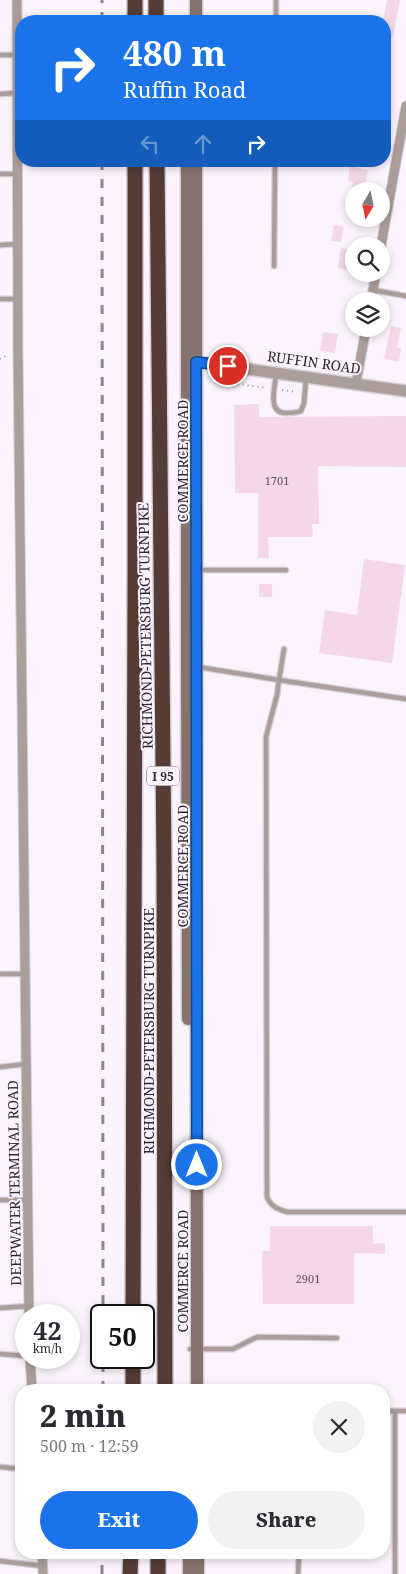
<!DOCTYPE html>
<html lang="en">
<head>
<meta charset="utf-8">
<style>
  :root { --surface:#fff; --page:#f2f2f3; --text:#2b2b33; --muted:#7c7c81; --accent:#1a73e8 }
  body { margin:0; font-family:"Noto Serif",serif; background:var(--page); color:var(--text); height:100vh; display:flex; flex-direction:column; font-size:19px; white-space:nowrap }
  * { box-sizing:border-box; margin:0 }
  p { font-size:16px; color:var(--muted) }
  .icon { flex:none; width:28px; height:28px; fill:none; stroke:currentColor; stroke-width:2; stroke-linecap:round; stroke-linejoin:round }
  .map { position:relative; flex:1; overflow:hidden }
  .drawer { position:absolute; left:15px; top:1384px; width:375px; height:175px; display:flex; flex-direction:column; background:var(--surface); border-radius:20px; box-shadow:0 2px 8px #0003 }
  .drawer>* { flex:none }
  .hud { position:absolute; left:15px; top:15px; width:376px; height:152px; border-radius:20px; box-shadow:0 2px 8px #0003; background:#1a73e8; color:#fff; overflow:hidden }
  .needle { width:32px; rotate:190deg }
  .controls { position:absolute; left:345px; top:182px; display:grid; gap:10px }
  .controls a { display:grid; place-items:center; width:45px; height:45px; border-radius:50%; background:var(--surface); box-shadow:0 2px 8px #0003; font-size:25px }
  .speed { position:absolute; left:15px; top:1304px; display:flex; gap:10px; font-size:25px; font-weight:700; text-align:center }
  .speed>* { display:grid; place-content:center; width:65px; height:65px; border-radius:50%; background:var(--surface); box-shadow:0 2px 8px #0003; line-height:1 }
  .speed small { font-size:12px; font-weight:400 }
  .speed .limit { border:2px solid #111; border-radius:8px; background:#fff; color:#111 }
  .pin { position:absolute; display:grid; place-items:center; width:42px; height:42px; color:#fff; margin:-21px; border:2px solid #fff; border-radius:50%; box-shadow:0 1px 5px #0007 }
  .me { position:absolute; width:55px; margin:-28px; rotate:0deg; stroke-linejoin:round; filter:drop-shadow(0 0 4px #0008) }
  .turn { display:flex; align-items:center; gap:18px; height:105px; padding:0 25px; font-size:22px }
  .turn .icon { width:65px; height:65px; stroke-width:2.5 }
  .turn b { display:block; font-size:35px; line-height:42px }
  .lanes { display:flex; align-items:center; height:48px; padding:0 25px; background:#0003; justify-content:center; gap:25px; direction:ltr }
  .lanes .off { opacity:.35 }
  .round { display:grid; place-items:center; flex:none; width:52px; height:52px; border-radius:26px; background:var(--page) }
  .overview { display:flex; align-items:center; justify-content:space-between; height:85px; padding:0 25px }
  h1 { font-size:30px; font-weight:800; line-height:38px }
  .action { display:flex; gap:10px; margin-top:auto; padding:10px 25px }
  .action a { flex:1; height:58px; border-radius:30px; background:var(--accent); color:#fff; font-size:20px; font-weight:800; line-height:58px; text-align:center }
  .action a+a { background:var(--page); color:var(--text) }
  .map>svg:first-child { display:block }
</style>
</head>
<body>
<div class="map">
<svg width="406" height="1574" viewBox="0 0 406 1574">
  <rect width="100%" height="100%" fill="#fcf4fd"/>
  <!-- building -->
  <path fill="#f4d8e8" d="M387,0H400L393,37L385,35V21H383Z
    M350,166L368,170L364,190L352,187L353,182L348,181Z
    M334,225L344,227L341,242L331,241Z
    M341,248L353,250L350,270L338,268Z
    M391,326L401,328L397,347L401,348L399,362L384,359Z
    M323,332L338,334L335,353L320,351Z
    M259,404V417L406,416V467L318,466L319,524H312L313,537H268L269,558H258V493H235L234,405Z
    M364,559L405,565L392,663L319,653L325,610L357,615Z
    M259,584H272V597H259Z
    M270,1226H373V1244L385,1243V1254L354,1253V1304H263L262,1251H270Z"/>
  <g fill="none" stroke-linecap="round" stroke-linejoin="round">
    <!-- service casing -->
    <g stroke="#d7cfd8" stroke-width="7">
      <path id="service" d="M276,21V0
        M0,55H17
        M0,94L17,93
        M0,174H17
        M0,245L18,244
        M274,266L275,161
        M373,290L406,296
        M0,299H18
        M276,374C275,388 267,413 286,413C291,413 296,413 301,411L304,403L306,379
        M199,570H286
        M198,667L279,680L284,649
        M406,699L279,680L277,695L266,737L267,1197C271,1207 278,1209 287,1212H406
        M0,974H25
        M0,1067L26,1064
        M0,1200H28
        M0,1308L29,1306
        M190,1349H233L257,1337L337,1338
        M0,1354L26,1356
        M384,1411H406
        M0,1467L21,1469
        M0,1561L43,1566
        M298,1574L299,1552
        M395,1574V1411"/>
    </g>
    <!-- minor casing -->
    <g stroke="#d7cfd8" stroke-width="11">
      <path id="minor" d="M17,0L18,357L29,1315
        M381,246L406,106
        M371,301L376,274
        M356,383L366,329
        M30,1358L32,1390
        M42,1552L43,1574"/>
    </g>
    <!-- tertiary casing -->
    <g stroke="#d7cfd8" stroke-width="14">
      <path id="tertiary" d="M189,361L406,391"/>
    </g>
    <!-- secondary casing -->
    <g stroke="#d7cfd8" stroke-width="15">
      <path id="secondary" d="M196,0V21
        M187,161V665L188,1019
        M196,161L197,1390
        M198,1552V1574
        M189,1574V1552"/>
    </g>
    <!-- motorway casing -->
    <g stroke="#d7cfd8" stroke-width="18">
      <path id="motorway" d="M135,0V21
        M156,0V21
        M157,161L164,863L165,1390
        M133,1315L135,578V161
        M133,1390V1358
        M130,1574L131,1552
        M158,1574V1552"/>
    </g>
    <!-- path -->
    <path stroke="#9f97a0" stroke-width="2" stroke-dasharray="1 4" stroke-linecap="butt" d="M0,359L7,355
      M233,382L238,384L267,388
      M282,390L297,392"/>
    <!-- service -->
    <use href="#service" stroke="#ab9d9a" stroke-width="4.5"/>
    <!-- minor -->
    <use href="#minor" stroke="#ab9d9a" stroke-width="9"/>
    <!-- tertiary -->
    <use href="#tertiary" stroke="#ab9d9a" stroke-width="11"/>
    <!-- secondary -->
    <use href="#secondary" stroke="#86736e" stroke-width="12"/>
    <!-- motorway -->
    <use href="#motorway" stroke="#553c36" stroke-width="15"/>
    <!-- rail -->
    <path stroke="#8d868e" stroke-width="3" stroke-dasharray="9 9" stroke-linecap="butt" d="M102,21V0
      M102,161L103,1315
      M103,1390V1358
      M102,1574V1552"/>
  </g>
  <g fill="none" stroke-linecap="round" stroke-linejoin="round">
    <!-- route casing -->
    <g stroke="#114b97" stroke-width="12">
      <path id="route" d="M197,1165L196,362L228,366"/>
    </g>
    <!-- route -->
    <use href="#route" stroke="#1a73e8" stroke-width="9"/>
  </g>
  <g text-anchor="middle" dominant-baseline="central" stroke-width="4" stroke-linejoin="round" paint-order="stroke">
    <!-- number labels -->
    <g font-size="11" fill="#60545e">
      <text x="277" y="480">1701</text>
      <text x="308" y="1278">2901</text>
    </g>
    <!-- shield labels -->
    <rect fill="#fcf4fd" stroke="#6c656e" stroke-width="1" x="147" y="766.5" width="32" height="19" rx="4"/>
    <g font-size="12" font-weight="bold" fill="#2f2830">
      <text x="163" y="776">I 95</text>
    </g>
    <!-- street labels -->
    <g font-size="14" fill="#2f2830" stroke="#fcf4fd">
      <text transform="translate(314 362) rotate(8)">RUFFIN ROAD</text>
      <text transform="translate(182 461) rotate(-90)">COMMERCE ROAD</text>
      <text transform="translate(145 626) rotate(-91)">RICHMOND-PETERSBURG TURNPIKE</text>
      <text transform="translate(182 866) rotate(-90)">COMMERCE ROAD</text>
      <text transform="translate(148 1031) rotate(-90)">RICHMOND-PETERSBURG TURNPIKE</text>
      <text transform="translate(14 1183) rotate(-91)">DEEPWATER TERMINAL ROAD</text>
      <text transform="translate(182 1271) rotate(-90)">COMMERCE ROAD</text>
    </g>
  </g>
</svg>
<div class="controls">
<a><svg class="needle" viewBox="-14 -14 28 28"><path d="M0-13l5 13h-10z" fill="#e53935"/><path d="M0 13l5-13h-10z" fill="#7c7c81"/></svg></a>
<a><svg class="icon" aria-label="search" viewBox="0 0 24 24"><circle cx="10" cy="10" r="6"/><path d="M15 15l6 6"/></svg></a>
<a><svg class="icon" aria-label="layers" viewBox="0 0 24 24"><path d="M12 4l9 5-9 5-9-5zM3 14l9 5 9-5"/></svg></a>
</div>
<div class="speed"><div>42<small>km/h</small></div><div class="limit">50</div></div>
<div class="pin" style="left:228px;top:366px;background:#d93025"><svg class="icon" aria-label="arrive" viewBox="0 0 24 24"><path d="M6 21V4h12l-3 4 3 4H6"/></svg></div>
<svg class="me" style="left:197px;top:1165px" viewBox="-20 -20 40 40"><circle r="17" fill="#1a73e8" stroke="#fff" stroke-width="3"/><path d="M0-11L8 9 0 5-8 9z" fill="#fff"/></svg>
<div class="hud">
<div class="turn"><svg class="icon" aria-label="right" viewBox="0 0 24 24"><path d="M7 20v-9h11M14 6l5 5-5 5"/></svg><div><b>480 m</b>Ruffin Road</div></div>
<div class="lanes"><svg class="icon off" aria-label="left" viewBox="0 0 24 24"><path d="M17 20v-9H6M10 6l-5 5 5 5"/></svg><svg class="icon off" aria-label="ahead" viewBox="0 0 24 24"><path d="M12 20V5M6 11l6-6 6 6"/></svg><svg class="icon" aria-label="right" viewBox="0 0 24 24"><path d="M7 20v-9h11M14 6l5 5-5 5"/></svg></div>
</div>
<section class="drawer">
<div class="overview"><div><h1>2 min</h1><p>500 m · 12:59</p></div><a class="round"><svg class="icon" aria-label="close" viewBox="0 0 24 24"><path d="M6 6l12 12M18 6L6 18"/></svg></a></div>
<div class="action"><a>Exit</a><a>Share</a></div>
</section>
</div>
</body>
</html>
